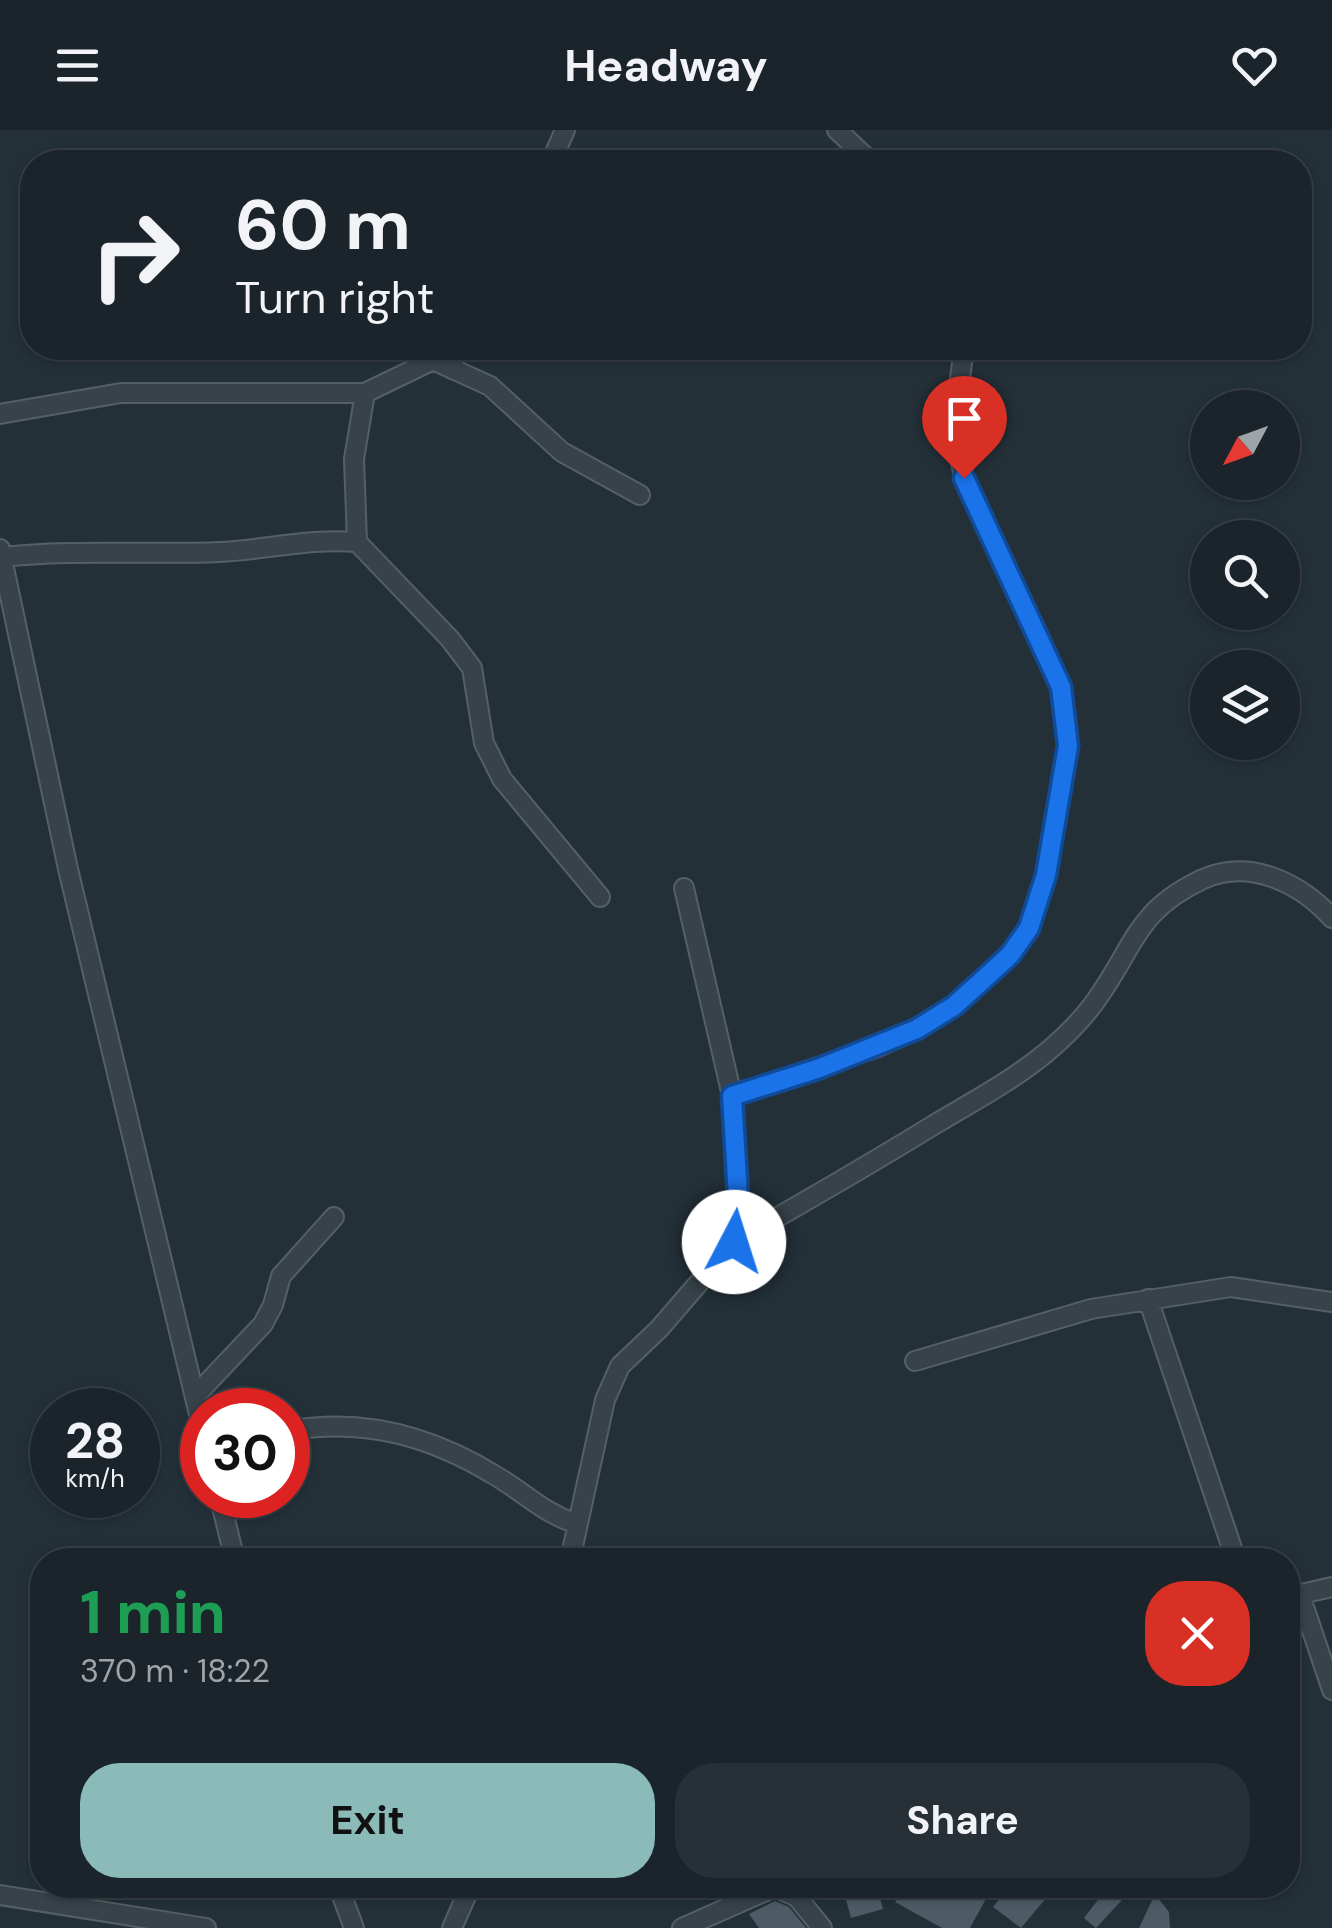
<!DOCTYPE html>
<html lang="en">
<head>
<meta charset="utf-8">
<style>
  :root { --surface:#1a242a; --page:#273036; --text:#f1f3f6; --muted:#9fa4a8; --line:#384147; --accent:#8bbbb9 }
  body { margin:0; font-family:"DM Sans",sans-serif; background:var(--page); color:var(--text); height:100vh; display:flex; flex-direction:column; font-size:38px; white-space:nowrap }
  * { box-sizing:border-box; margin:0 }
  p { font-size:32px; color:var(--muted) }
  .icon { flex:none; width:55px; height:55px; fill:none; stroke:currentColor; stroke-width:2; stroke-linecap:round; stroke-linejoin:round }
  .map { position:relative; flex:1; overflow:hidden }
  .panel { position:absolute; left:30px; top:1418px; width:1270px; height:350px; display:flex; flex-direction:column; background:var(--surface); border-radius:40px; box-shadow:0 2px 8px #0004,0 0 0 2px var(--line) }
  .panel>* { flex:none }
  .hud { position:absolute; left:20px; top:20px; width:1292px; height:210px; border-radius:40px; box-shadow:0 2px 8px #0004,0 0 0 2px var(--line); background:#1a242a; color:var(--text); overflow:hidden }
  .needle { width:65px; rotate:229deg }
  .controls { position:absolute; left:1190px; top:260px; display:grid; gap:20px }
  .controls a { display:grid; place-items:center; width:110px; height:110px; border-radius:50%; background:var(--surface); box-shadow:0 2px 8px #0004,0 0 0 2px var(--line); font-size:50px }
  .speed { position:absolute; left:30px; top:1258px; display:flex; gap:20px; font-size:50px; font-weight:700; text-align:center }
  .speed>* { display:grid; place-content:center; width:130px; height:130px; border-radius:50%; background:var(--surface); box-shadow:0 2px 8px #0004,0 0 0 2px var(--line); line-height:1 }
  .speed small { font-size:25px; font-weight:400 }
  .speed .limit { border:15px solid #d22; background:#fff; color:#111 }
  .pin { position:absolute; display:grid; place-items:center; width:85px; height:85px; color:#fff; margin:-102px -42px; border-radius:50% 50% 50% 0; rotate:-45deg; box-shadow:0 0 10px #0007 }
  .pin .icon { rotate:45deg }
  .me { position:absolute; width:110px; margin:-55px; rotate:5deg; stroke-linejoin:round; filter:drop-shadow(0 0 8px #0008) }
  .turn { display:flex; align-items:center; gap:35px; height:210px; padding:0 50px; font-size:45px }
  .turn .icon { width:130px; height:130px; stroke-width:2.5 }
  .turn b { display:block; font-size:70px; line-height:85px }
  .round { display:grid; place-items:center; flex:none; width:105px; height:105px; border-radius:40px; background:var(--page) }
  .overview { display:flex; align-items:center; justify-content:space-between; height:170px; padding:0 50px }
  h1 { font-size:60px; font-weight:700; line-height:75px; color:#1e9e55 }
  .primary-button { display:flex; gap:20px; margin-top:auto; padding:20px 50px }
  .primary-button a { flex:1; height:115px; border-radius:40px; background:var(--accent); color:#111; font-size:40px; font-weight:700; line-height:115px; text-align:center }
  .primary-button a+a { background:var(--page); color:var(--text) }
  header { display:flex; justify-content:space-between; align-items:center; height:130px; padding:0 50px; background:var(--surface); font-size:45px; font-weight:700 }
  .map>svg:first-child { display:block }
</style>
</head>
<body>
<header><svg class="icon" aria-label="menu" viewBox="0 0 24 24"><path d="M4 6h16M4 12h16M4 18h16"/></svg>Headway<svg class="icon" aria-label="heart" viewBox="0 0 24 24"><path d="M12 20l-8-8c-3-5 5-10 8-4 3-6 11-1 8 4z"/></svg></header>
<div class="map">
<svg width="1332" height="1798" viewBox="0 0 1332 1798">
  <rect width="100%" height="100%" fill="#233038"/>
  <!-- building -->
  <path fill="#4c5b64" d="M842,1755H876L883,1779L851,1788Z
    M906,1755H933L949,1765L954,1755H965L987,1767L970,1798H942L895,1772Z
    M1011,1755H1057L1021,1798L993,1777Z
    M1107,1758L1122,1770L1096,1798L1084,1788Z
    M1155,1764L1169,1782L1170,1798H1139Z
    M775,1771L789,1777L806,1798H759L749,1784Z"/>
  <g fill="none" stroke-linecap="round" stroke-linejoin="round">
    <!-- street casing -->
    <g stroke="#556066" stroke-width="22">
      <path id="street" d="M837,0L871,32
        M551,32L565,0
        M452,239L457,218
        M365,263L354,329L357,412L450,509L472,538L484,613L502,649L600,767
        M0,284L121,263H365L433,230L490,256L562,322L640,365
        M0,419L68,739L202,1297
        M2,427C74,419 146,425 219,422C266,420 309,408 357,412
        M732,966L878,917L917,899L954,876L1010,825L1029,798L1045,745L1068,616L1061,557L964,348L954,294L964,218
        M734,1112C801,1074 867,1036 932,996C972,972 1012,951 1047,922C1067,905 1085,887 1099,866C1136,813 1137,780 1203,749C1250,728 1300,753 1332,788
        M1148,1169L1236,1430
        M915,1231L1091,1179L1231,1157L1332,1172
        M195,1266L263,1194L273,1175L281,1146L334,1087
        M288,1301C363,1287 431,1306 496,1346C528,1365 539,1380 576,1394
        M219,1365L235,1430
        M570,1430L605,1270L620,1236L659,1199L734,1112L739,1066L732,966L684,758
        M1300,1465L1332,1560
        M1288,1467L1332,1457
        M338,1755L354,1798
        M0,1765L206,1798
        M452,1798L471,1755
        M682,1798L775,1757L797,1767L822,1798"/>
    </g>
    <!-- street -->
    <use href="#street" stroke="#374249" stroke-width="18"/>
  </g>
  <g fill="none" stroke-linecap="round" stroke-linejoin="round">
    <!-- route casing -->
    <g stroke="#114b97" stroke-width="25">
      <path id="route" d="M734,1112L738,1066L732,966L820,938L917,899L954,876L986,847L1010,825L1029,798L1046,745L1068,616L1061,557L964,348"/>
    </g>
    <!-- route -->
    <use href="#route" stroke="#1a73e8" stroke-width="18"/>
  </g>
</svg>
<div class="controls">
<a><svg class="needle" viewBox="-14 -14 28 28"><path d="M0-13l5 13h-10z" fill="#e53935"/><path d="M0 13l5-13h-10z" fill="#9fa4a8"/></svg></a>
<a><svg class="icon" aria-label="search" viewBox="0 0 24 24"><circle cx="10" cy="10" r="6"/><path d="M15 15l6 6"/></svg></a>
<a><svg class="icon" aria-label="layers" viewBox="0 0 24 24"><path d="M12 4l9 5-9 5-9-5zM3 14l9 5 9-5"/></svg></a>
</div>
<div class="speed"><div>28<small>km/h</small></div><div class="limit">30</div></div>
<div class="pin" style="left:964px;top:348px;background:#d93025"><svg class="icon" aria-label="arrive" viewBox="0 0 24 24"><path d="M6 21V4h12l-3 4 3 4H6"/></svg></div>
<svg class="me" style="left:734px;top:1112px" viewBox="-20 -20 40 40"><circle r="19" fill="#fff"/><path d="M0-13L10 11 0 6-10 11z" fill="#1a73e8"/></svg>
<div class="hud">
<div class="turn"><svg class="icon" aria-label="right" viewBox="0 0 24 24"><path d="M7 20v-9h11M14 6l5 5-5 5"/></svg><div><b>60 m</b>Turn right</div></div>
</div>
<section class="panel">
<div class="overview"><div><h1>1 min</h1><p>370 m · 18:22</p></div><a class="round" style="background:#d93025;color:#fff"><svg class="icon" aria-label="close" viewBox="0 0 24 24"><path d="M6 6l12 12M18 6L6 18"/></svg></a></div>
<div class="primary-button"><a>Exit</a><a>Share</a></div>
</section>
</div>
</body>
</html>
